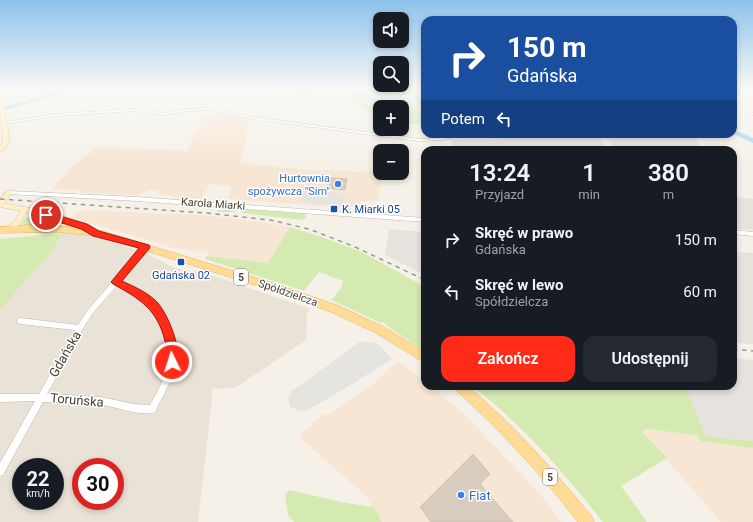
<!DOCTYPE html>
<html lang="pl">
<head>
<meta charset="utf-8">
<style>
  :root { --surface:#171b24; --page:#242831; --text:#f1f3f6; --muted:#9ea1a6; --accent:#ff2a17 }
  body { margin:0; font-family:Roboto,sans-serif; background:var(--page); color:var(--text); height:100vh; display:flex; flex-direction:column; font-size:15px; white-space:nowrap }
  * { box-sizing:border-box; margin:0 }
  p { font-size:13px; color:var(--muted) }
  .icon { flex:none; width:22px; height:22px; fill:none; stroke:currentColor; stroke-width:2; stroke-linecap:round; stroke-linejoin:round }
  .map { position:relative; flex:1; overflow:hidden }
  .details { position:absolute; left:421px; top:146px; width:316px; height:244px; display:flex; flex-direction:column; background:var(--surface); border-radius:12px; box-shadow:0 2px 6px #0003 }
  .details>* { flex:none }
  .top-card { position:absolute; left:421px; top:16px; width:316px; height:122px; border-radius:12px; box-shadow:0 2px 6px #0003; background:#1a4fa0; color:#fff; overflow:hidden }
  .controls { position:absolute; left:373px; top:12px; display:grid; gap:8px }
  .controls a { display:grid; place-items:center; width:36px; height:36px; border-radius:8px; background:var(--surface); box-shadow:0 2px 6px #0003; font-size:20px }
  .speed { position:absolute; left:12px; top:458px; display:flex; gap:8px; font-size:20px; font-weight:700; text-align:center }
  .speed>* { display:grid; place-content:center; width:52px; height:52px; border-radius:50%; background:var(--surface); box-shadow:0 2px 6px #0003; line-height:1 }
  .speed small { font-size:10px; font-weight:400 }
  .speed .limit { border:6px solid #d22; background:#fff; color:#111 }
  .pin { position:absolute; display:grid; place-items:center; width:34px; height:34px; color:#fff; margin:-17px; border:2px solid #fff; border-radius:50%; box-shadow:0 1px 4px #0007 }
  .me { position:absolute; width:44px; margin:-22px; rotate:356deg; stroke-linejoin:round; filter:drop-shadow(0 0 3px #0008) }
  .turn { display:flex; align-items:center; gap:14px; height:84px; padding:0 20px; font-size:18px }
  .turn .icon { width:52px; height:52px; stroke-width:2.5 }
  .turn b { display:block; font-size:28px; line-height:34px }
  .then { display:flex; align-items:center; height:38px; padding:0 20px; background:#0003; gap:8px; font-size:15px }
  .eta { display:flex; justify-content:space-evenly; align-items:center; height:68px; text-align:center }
  .eta b { font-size:24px; font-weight:600; line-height:28px }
  .button { display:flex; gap:8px; margin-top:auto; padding:8px 20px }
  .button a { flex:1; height:46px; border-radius:12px; background:var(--accent); color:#fff; font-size:16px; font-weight:600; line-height:46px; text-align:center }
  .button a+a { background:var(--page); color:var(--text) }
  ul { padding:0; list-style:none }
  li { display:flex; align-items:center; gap:12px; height:52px; padding:0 20px }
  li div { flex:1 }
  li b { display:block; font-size:15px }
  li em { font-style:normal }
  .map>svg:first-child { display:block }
</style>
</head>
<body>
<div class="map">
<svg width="753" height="522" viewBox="0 0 753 522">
  <rect width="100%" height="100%" fill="#f5f1e9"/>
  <!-- residential -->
  <path fill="#e9e2d7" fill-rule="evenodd" d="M62,233L79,234L107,240L147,254L175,268L208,274L310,309L307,313L306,340L235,388L213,389L198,522H0V310L53,250ZM21,467H55V501H21ZM81,467H115V501H81Z"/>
  <!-- commercial -->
  <path fill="#f7e6d4" d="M226,115L250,119L240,163L308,170L380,172L382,173L377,201H363L348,208L228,199L232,186L210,184L201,199L158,195L161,191L149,190L140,195L81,193L78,190L52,189L53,187L74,165L97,147L187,151L204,116Z
    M84,210L200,215L241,219L290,227L268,263H266L207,256L209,252L202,251L200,252L174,248L70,217Z
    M398,361L425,381V386H431L465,415L540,494L561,522H382L365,495L299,437L323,414H330L376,382Z
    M645,429L697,435L700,441L753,448V522H721L643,433Z"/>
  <!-- industrial -->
  <path fill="#e8e2de" d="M516,134H600L606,150H453L452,140L506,138Z
    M604,134H693L702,150H614Z
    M733,196L753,199V230L733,229Z
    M389,229L425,232V275L385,255Z
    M733,252L753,253V344L733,343Z
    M733,358L753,360V441L706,436L685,386H733Z"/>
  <!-- green -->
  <path fill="#d4eab1" d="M280,90H343L366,99L378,101L425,102V124H402V107H380V118C368,112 357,105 344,99C333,95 308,93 296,94C283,94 272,101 260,100Z
    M353,90H407L416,93H425V99C399,99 377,100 353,90Z
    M219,207L305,214L306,218L303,220L242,213L241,210H238L236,212H217Z
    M33,216L59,223V224C54,227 26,227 21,224L25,218Z
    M290,227L322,237L362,252L425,287V351L387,326L386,324L384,322L381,323L331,300L341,288L343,281L319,272L304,291L205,259L207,256L268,263Z
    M62,233L53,250L0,310V239Z
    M472,386H685L706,436L753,441V448L700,441L697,435L645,429L643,433L667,458L621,486L647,522H603C564,473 522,424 472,386Z
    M289,490L346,503L374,507L382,522H294L288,515L285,495Z"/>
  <!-- parking -->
  <path fill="#e6e4e1" d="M305,191L345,194L342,206L301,202Z
    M361,341L378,344L392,359L344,389L306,411H300L290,407L288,398L292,391Z"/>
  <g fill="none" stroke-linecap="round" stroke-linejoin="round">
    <!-- river -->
    <path fill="#a5d8f2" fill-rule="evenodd" d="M62,90H73L0,112V108Z
      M345,90C356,90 365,95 375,97C392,99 408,98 425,98V102C400,102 366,106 345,90Z
      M733,129L753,138V143L733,134Z"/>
  </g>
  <!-- building -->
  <path fill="#d7ccbe" stroke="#d2c3b1" d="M331,178L347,179L345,190L328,188Z
    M473,454L490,474L480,484L513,522H431L420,507Z"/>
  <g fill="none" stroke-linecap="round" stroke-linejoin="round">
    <!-- street casing -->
    <g stroke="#c1b8ab" stroke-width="1">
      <path id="street" d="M47,90H56L2,102L0,101Z
        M420,90H425V92L421,91Z
        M733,106L753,113V115L733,108Z
        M206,108L253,117L418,139L442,138L456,134H463L442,140L418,141L253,119L206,110L190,111L162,115L135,111L55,116L5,124L3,123L5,122L55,114L135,109L162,113L190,109Z
        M9,191L137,197L425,218V222L137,201L7,194L6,193L7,192Z
        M733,230L753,232V236L733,234Z
        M144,245H148L149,247L120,281C155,293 183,329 175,367C171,383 162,397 155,412C142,417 116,407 103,405C83,402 63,402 43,402L3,475L0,476V463L35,401L0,402V394H39L75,330L20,324L18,323L17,321L18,319L20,318L78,325L88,310ZM117,285C150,297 175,330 167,366C164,380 157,393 150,405L133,404L101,397L47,394L82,330L92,314Z"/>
    </g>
    <!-- secondary casing -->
    <g stroke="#d9c49a" stroke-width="1">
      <path id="secondary" d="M0,90H6C5,98 4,106 5,113C6,126 16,145 0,152V146L2,143L3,135L0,118Z
        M7,191H9L12,193L4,203C25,207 87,218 100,233L96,236L60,220L27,212L15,231H9L8,229L21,211L0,207V199Z"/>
    </g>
    <!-- primary casing -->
    <g stroke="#e7b765" stroke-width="1">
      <path id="primary" d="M29,225L73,227L102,231L276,284L339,306L384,327L425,352V363L376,333L331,312L274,291L115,241L88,235L58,232L0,233V227Z
        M454,386H468C514,426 554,470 592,517L594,522H578C541,474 501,431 456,390Z"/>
    </g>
    <!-- street -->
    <use href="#street" fill="#fff" fill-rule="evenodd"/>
    <!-- secondary -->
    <use href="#secondary" fill="#ffeec9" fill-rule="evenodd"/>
    <!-- primary -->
    <use href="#primary" fill="#ffdb98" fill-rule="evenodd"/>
    <!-- rail -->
    <path stroke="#989898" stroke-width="1.5" stroke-dasharray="4.5 4.5" stroke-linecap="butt" d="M0,199L206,213L270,220L309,229L353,246L425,280
      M733,349L753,351"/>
  </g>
  <!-- sky -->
  <linearGradient id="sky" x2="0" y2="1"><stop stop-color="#8dc2ec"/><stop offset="0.55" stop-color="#faf9f5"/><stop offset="1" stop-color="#faf9f5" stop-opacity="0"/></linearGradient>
  <rect width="753" height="163" fill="url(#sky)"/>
  <!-- route -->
  <path fill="#ff2a17" stroke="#a61b0f" d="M46,212L87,224L99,231L149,245L150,247L149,249L122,281C135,287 147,292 157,302C168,314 183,350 176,365L172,367L168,365C165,358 167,349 165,341C157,309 140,299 113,284L111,282L139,248L93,236L81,229L43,217L42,215L43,213Z"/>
  <!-- markers -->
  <g fill="#3f7fe0" stroke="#fff" stroke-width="1.5">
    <circle cx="338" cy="184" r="4"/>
    <circle cx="461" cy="495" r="4"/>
  </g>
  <g fill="#1a4fb4" stroke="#fff" stroke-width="1.5">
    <rect x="330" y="205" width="8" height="8" rx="2"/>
    <rect x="177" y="258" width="8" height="8" rx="2"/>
  </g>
  <g text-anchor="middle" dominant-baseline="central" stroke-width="3" stroke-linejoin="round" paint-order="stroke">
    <!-- shield labels -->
    <g fill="#fff" stroke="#807a73" stroke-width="1">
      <rect x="234" y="269" width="14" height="16" rx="3"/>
      <rect x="543" y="469" width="14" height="16" rx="3"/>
    </g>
    <g font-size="10" font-weight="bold" fill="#494137">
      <text x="241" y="277">5</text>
      <text x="550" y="477">5</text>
    </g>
    <!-- shop labels -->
    <g font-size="11" fill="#366cbe" stroke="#fff" text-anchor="end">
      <text x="330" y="178">Hurtownia<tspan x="330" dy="13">spożywcza "Sim"</tspan></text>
    </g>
    <!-- street labels -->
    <g font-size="11" fill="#494137" stroke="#fff">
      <text transform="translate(213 204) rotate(4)">Karola Miarki</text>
      <text transform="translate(288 293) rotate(19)">Spółdzielcza</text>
    </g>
    <!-- transit labels -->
    <g font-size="11" fill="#164399" stroke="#fff" text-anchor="start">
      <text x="342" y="209">K. Miarki 05</text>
      <text x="181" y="275" text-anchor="middle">Gdańska 02</text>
    </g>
    <!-- near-street labels -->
    <g font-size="13" fill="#494137" stroke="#fff">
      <text transform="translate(65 354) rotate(-60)">Gdańska</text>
      <text transform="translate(77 400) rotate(5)">Toruńska</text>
    </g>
    <!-- near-shop labels -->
    <g font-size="13" fill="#366cbe" stroke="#fff" text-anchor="start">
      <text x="469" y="495">Fiat</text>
    </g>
  </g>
</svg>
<div class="controls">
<a><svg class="icon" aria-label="sound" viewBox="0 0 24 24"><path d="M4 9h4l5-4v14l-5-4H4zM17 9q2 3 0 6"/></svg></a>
<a><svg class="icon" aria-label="search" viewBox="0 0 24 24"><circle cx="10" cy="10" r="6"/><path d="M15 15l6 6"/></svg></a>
<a>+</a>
<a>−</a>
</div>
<div class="speed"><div>22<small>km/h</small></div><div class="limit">30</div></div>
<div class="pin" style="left:46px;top:215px;background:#d93025"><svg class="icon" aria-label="arrive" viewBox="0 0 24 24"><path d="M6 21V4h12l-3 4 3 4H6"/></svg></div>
<svg class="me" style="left:172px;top:362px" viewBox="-20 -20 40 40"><circle r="17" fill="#ff2a17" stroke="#fff" stroke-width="3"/><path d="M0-11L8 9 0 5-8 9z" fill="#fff"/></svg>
<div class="top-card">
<div class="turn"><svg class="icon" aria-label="right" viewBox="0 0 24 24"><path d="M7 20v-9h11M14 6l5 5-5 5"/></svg><div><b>150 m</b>Gdańska</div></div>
<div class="then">Potem<svg class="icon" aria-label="left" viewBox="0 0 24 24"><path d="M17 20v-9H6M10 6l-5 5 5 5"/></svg></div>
</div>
<section class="details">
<div class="eta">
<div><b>13:24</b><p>Przyjazd</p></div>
<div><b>1</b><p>min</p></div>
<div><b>380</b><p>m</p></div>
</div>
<ul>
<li><svg class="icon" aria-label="right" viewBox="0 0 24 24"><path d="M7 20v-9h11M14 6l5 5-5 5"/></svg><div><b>Skręć w prawo</b><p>Gdańska</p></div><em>150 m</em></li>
<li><svg class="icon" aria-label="left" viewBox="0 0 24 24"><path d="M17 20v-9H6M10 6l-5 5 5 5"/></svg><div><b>Skręć w lewo</b><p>Spółdzielcza</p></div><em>60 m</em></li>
</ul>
<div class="button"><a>Zakończ</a><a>Udostępnij</a></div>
</section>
</div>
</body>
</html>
